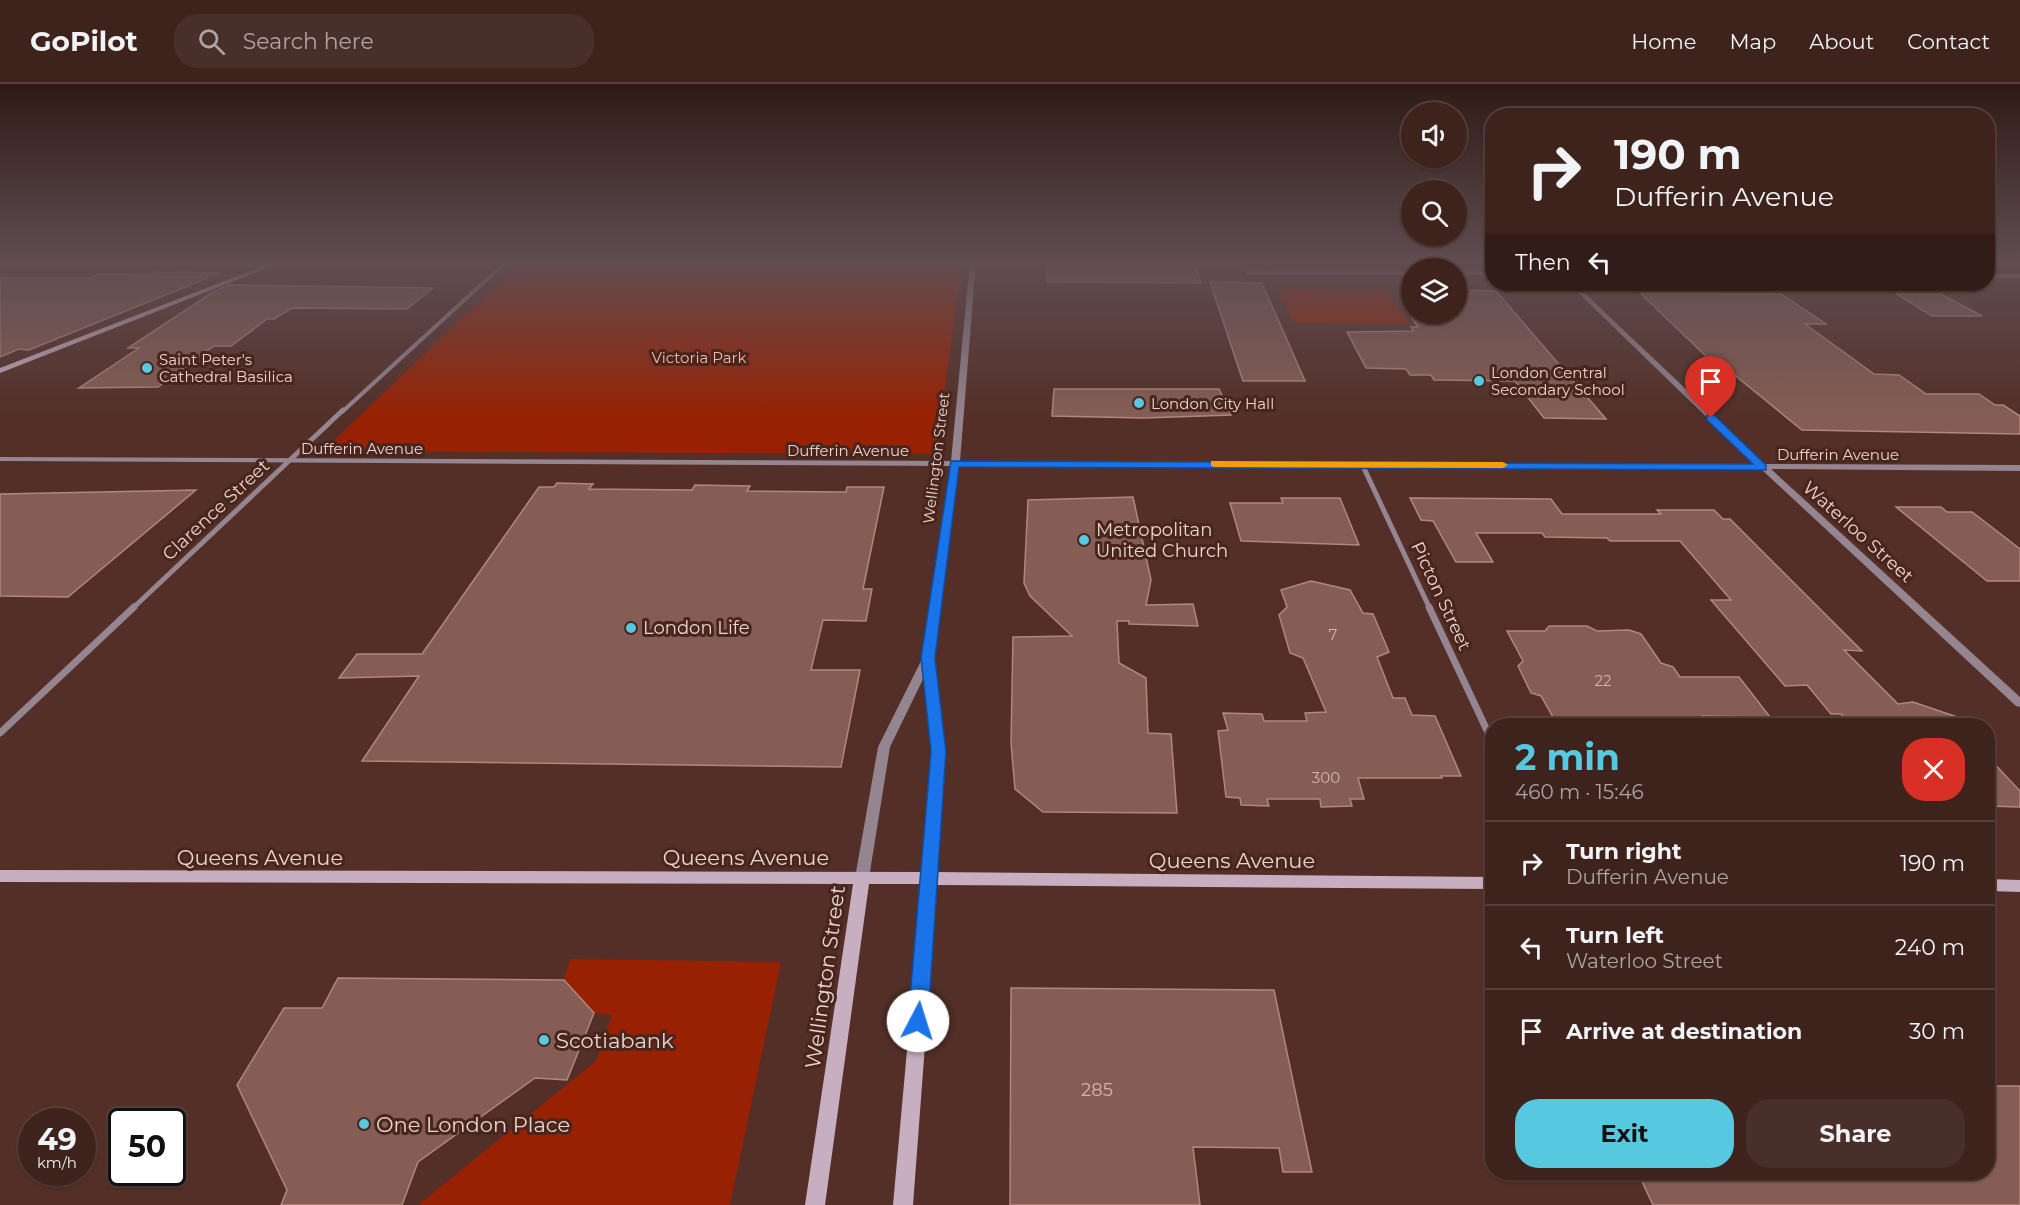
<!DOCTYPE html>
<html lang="en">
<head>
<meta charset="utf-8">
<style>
  :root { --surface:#3e231d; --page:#492f2a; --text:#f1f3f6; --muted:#ada4a4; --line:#57403b; --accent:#56c9e1 }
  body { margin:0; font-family:Montserrat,sans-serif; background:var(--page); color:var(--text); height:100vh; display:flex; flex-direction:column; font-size:22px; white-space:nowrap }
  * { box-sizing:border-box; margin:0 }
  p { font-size:20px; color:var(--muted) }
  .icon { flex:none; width:33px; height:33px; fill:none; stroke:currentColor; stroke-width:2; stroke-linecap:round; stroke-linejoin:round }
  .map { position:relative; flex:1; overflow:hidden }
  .drawer { position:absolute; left:1485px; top:634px; width:510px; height:462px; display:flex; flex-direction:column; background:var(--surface); border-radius:24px; box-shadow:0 2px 4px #0004,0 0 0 2px var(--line) }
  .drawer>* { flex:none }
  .banner { position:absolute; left:1485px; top:24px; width:510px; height:183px; border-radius:24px; box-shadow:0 2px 4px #0004,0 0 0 2px var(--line); background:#3e231d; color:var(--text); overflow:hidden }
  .buttons { position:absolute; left:1401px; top:18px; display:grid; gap:12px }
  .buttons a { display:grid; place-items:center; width:66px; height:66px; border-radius:50%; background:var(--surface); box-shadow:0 2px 4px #0004,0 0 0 2px var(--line); font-size:30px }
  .speed { position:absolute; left:18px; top:1024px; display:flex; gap:12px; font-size:30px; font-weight:700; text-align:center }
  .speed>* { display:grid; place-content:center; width:78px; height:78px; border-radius:50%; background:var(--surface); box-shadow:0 2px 4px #0004,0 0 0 2px var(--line); line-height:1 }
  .speed small { font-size:15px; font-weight:400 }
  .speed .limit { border:3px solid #111; border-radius:9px; background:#fff; color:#111 }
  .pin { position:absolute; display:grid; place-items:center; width:51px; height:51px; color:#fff; margin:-62px -26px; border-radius:50% 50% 50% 0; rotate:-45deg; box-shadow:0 0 6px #0007 }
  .pin .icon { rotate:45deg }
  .me { position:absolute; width:66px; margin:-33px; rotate:5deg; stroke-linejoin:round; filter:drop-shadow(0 0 4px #0008) }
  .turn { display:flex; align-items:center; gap:21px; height:126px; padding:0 30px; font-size:27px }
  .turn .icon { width:78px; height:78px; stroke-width:2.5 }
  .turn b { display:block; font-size:42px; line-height:51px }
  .then { display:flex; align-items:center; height:57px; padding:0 30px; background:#0003; gap:12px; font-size:22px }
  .round { display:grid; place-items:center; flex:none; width:63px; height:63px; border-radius:24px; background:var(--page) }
  .head { display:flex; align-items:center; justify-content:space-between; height:102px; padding:0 30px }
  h1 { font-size:36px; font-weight:700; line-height:45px; color:var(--accent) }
  .action { display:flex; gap:12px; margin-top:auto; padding:12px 30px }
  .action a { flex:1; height:69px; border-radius:24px; background:var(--accent); color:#111; font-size:24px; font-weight:700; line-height:69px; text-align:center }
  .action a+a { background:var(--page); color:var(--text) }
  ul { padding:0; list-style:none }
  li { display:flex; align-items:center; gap:18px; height:84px; padding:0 30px; border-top:2px solid var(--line) }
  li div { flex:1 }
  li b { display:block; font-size:22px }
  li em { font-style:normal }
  header { display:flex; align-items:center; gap:36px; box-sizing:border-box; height:84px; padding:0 30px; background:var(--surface); border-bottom:2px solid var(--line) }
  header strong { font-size:28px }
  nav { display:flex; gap:33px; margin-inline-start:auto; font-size:21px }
  .search { width:420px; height:54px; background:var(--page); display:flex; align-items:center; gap:15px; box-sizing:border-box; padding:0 21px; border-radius:24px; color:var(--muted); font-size:22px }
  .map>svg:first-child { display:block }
</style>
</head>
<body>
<header>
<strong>GoPilot</strong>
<div class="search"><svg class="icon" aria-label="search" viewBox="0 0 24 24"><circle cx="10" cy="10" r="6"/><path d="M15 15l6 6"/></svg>Search here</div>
<nav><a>Home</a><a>Map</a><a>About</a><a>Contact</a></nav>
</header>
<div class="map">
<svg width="2020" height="1121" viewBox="0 0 2020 1121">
  <rect width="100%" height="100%" fill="#532f27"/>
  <!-- green -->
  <path fill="#992103" d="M522,177H962L936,370L323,367Z
    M1277,205L1385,206L1409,240L1294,239Z
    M570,875L781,878L730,1121H418L596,977L612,931L594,929L564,896Z"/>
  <!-- building -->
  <path fill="#855d54" stroke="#b2877d" stroke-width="1.5" d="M1047,177H1193L1201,199L1047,198Z
    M158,188L220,189L29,266L19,265L0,273V194H91L100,190L153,191Z
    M1210,198L1262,199L1305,297H1243Z
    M229,201L433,204L407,225L292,224L274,235H267L231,262H214L158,303L79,304L139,264H128L213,208Z
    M1456,206L1496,207L1606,335L1544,334L1515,297L1434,296L1431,291H1410L1406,285L1366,284L1347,248L1413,247L1411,243H1418L1409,230H1456Z
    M1640,209L1781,210L1826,240H1805L1874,290L1899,291L1926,310H1979L1995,321H2003L2020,332V350L1802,346L1732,289H1727L1710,276Z
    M1897,210H1941L1982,232H1932Z
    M1054,305H1219L1231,331L1144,334L1052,332Z
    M557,399L593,400L589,405L692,406L695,401L750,402L747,407L846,408L847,403H884L863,505H872L866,537L823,536L811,586H860L841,683L362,677L419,592L339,594L357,570H422L539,403H554Z
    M196,406L68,513L0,512V410Z
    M1133,413L1151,496L1146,521L1193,520L1198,542L1129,540V537H1117L1119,579L1146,594L1148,649L1171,650L1177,729L1043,728L1015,705L1011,659L1013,553L1072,552L1030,512L1024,499L1028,416Z
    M1281,414H1340L1359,461L1241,457L1230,419H1283Z
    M1410,414L1551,415L1562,430H1661L1657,426H1714L1723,435H1730L1862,567L1844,566L1898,620L1913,618L1972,638L1971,642H1852L1841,630H1831L1807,601L1785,602L1711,516H1731L1680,457H1610L1607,454L1545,453L1542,449H1476L1493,478H1456L1433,437L1421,436Z
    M1896,423H1941L1947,428H1972L2020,465V497H1987Z
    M1311,497L1350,506L1363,529L1373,530L1389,568L1377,573L1393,614H1405L1412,631L1435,632L1461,692H1441L1442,694H1358L1364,715H1350L1352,722L1321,723L1320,715H1267L1269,722L1241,721L1240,714L1226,713L1218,647L1228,646L1223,629L1262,630L1264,637H1307L1305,629L1326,628L1303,574L1290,569L1279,531L1287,523L1281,506Z
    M1549,542H1587L1597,547L1629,546L1641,550L1661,579L1673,583L1680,593H1739L1770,633L1702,632L1709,642H1558L1541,612L1531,609L1518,582L1523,577L1507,547H1545Z
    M1988,673L2020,707V723L1988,722Z
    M338,894L564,896L594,929L567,996L535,994L418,1078L402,1121H281L287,1106L237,1001L284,924H322Z
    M1011,904L1274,906L1312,1088H1283L1279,1064L1193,1063L1200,1121H1010Z
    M1988,1002H2020V1121H1653L1638,1089H1988Z"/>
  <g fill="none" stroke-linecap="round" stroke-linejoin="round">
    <!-- minor-far2 -->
    <path stroke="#948591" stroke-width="4" d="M0,180L272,181
      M1248,189H1412
      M1456,189H1492
      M1988,192H2020
      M342,328L507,177"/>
    <!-- minor-far1 -->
    <path stroke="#948591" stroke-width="5" d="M1362,380L1430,525
      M132,525L343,326"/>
    <!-- minor -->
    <path stroke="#948591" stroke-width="7" d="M1429,523L1492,657
      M0,649L134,523"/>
    <!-- tertiary -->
    <path fill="#948591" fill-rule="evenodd" d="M970,177H976L960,377L1755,380L1569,200H1575L1765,380L2020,381V387L1771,385L2020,613V623L2016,622L1761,385L959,382L933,574L945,667L937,794L935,798L930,799L925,798L923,794L933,667L925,591L890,663L869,794L867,798L862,799L857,798L855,794L878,663L923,573L951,382L0,377V373L951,377Z"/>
    <!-- secondary -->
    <path fill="#c7afc1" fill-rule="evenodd" d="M276,177H285L0,289V284Z
      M0,786L930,788L1492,793V805L937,801L913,1121H893L922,800H869L825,1121H805L853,800L0,798Z
      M1988,795L2020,796V808L1988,807Z"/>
  </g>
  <!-- sky -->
  <linearGradient id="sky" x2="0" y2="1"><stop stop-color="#2e1a15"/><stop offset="0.53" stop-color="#604d52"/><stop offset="1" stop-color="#604d52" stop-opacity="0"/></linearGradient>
  <rect width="2020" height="334" fill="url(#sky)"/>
  <!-- route -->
  <path fill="#1a73e8" stroke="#114b97" stroke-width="1.5" d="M1707,331H1714L1766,381V386L959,383L935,574L946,667L928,937L925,943L918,946L911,943L908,937L931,667L921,574L951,377L1753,380L1707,336Z"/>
  <!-- slow -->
  <path fill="#f59e0b" d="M1211,377L1503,378L1508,381L1503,384L1215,383L1211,382Z"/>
  <!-- markers -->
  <g fill="#56c9e1" stroke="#48251d" stroke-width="2">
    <circle cx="147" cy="284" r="6"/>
    <circle cx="1479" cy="297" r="6"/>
    <circle cx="1139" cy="319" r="6"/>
    <circle cx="1084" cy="456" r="6"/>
    <circle cx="631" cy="544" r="6"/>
    <circle cx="544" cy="956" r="6"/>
    <circle cx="364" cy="1040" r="6"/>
  </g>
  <g text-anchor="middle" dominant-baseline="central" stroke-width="6" stroke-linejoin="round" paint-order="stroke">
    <!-- far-park labels -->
    <g font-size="15" fill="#f7b8a9" stroke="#48251d">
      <text x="699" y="273">Victoria Park</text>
    </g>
    <!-- far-poi labels -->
    <g font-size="15" fill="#ecd4ce" stroke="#48251d" text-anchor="start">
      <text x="159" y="275">Saint Peter's<tspan x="159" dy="17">Cathedral Basilica</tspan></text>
      <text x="1491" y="288">London Central<tspan x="1491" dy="17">Secondary School</tspan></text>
      <text x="1151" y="319">London City Hall</text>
    </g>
    <!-- far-street labels -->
    <g font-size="15" fill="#ecd4ce" stroke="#48251d">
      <text x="362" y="364">Dufferin Avenue</text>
      <text x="848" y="366">Dufferin Avenue</text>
      <text x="1838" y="370">Dufferin Avenue</text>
      <text transform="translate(936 374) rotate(-83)">Wellington Street</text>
    </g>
    <!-- number labels -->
    <g font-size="15" fill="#d2b6b0">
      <text x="1333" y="550">7</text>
      <text x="1603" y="596">22</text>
      <text x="1326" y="693">300</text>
    </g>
    <!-- street labels -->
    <g font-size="18" fill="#ecd4ce" stroke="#48251d">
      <text transform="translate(216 426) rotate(-43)">Clarence Street</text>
      <text transform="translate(1858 448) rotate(42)">Waterloo Street</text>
      <text transform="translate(1441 512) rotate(65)">Picton Street</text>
    </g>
    <!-- poi labels -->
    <g font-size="18" fill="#ecd4ce" stroke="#48251d" text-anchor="start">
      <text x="1096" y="446">Metropolitan<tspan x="1096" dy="21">United Church</tspan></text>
      <text x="643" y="544">London Life</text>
    </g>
    <!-- near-number labels -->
    <g font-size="18" fill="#d2b6b0">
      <text x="1097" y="1006">285</text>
    </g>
    <!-- near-street labels -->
    <g font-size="21" fill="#ecd4ce" stroke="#48251d">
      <text x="260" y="773">Queens Avenue</text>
      <text x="746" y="773">Queens Avenue</text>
      <text x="1232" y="776">Queens Avenue</text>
      <text transform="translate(825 893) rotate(-82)">Wellington Street</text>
    </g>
    <!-- near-poi labels -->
    <g font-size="21" fill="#ecd4ce" stroke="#48251d" text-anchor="start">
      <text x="556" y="956">Scotiabank</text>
      <text x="376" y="1040">One London Place</text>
    </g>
  </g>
</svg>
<div class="buttons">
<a><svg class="icon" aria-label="sound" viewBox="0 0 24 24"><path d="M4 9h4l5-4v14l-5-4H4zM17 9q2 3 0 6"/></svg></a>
<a><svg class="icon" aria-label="search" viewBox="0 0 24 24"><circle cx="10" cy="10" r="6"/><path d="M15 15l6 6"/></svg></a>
<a><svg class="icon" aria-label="layers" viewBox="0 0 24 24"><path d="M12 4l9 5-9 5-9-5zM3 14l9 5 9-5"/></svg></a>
</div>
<div class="speed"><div>49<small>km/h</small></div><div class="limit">50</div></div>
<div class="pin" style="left:1711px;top:334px;background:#d93025"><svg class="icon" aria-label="arrive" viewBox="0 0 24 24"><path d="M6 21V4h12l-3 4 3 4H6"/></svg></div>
<svg class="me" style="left:918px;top:937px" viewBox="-20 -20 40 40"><circle r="19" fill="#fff"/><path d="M0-13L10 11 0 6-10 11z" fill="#1a73e8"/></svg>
<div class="banner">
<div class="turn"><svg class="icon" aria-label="right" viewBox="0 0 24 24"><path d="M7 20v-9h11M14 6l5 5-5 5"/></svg><div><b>190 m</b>Dufferin Avenue</div></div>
<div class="then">Then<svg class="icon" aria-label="left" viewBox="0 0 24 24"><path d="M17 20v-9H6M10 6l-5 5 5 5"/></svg></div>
</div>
<section class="drawer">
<div class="head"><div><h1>2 min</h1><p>460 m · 15:46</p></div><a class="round" style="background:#d93025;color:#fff"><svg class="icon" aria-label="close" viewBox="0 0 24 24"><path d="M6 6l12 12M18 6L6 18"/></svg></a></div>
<ul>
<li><svg class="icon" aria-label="right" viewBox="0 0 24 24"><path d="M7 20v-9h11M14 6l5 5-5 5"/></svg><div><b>Turn right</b><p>Dufferin Avenue</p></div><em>190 m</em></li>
<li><svg class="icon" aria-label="left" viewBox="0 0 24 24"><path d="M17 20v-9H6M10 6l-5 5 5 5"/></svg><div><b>Turn left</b><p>Waterloo Street</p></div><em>240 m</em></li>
<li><svg class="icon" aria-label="arrive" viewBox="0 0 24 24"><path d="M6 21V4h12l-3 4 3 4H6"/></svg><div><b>Arrive at destination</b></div><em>30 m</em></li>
</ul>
<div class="action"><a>Exit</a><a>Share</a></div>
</section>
</div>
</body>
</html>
